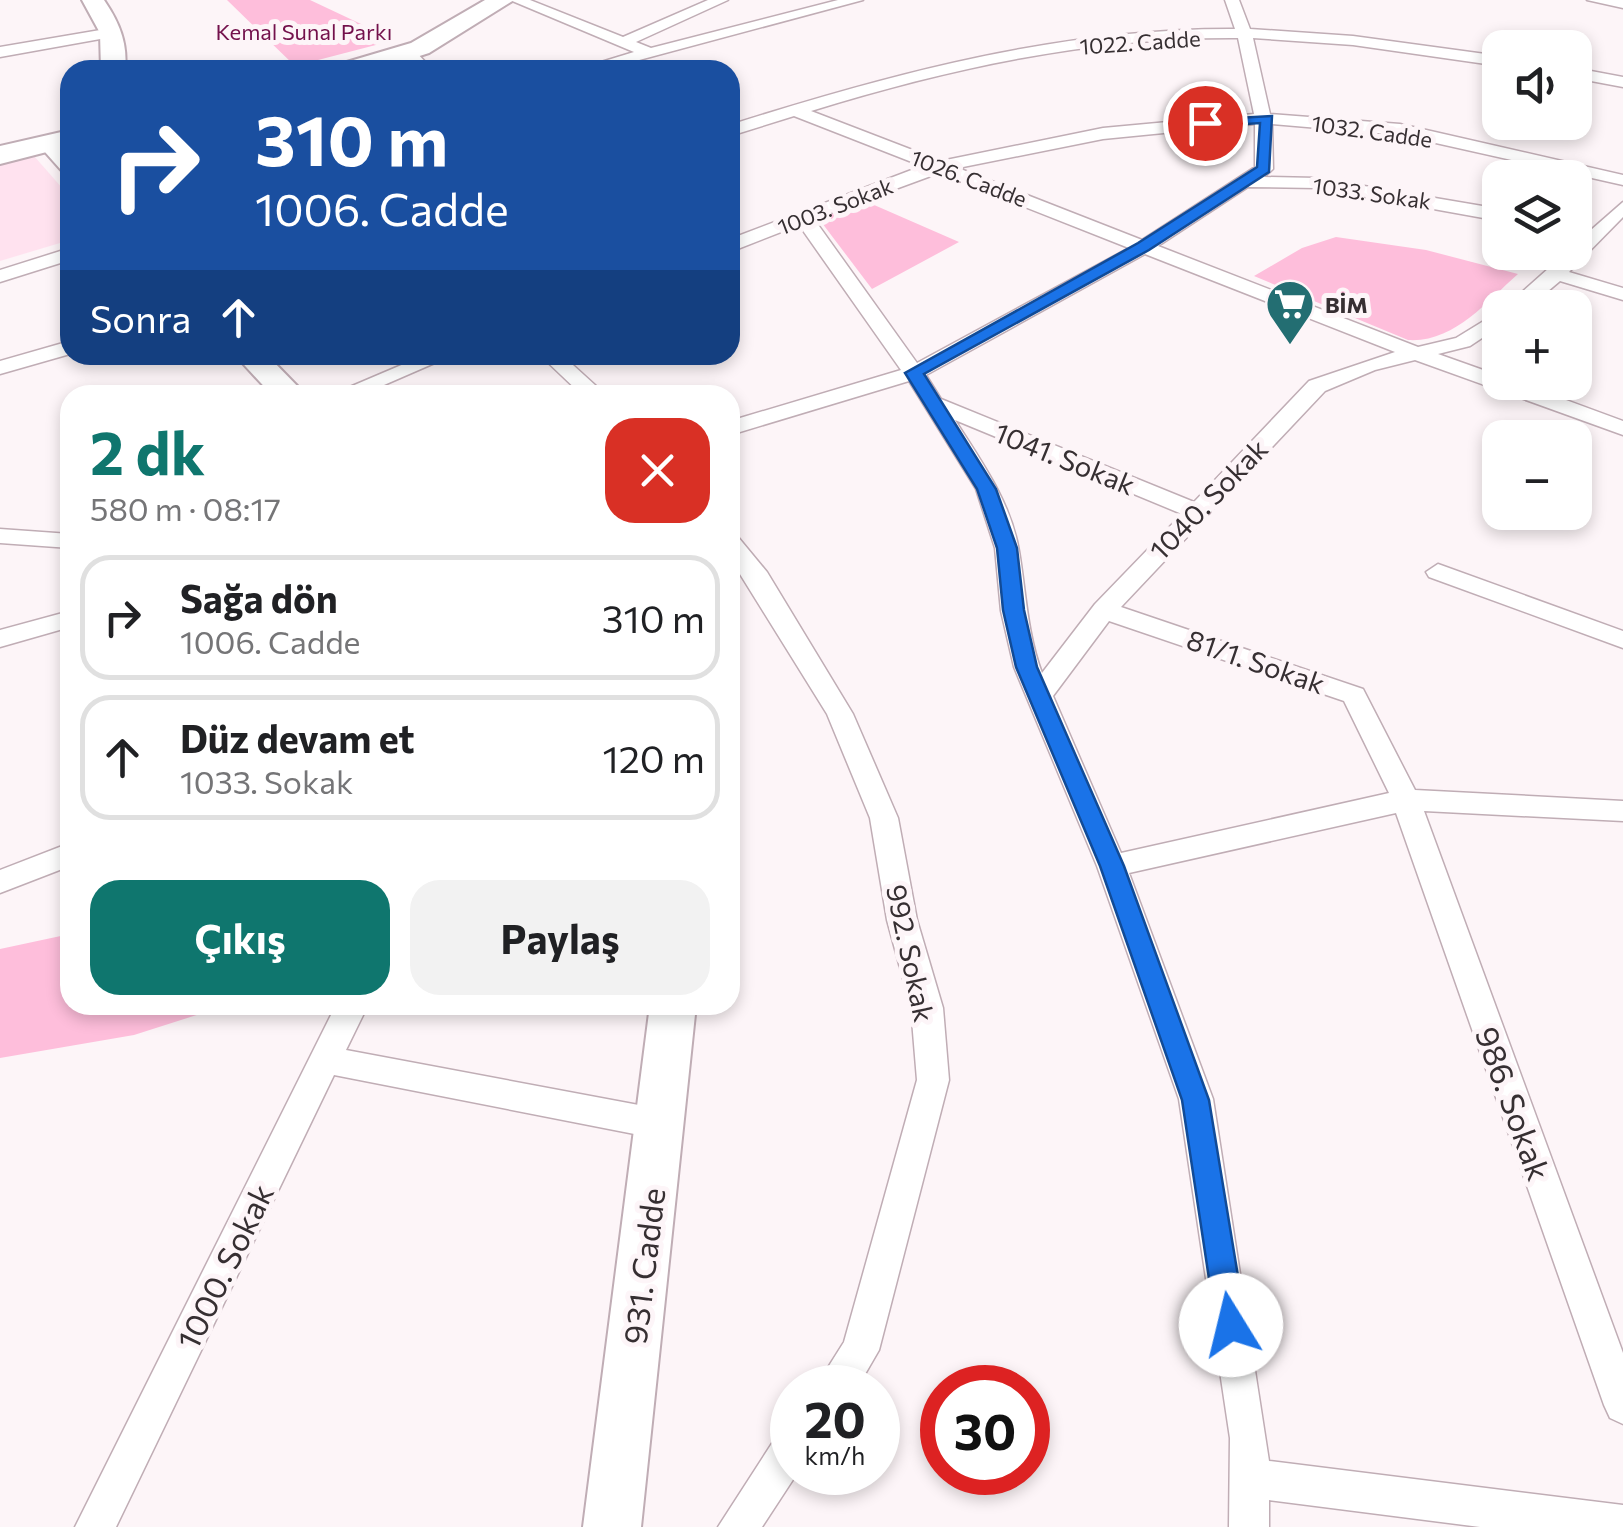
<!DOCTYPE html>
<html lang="tr">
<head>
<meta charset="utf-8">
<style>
  :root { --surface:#fff; --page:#f2f2f2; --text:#202124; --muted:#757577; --line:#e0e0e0; --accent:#0f766e }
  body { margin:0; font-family:Commissioner,sans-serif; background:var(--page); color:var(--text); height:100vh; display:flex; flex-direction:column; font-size:38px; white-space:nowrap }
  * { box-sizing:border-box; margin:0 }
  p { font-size:32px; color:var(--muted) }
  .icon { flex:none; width:55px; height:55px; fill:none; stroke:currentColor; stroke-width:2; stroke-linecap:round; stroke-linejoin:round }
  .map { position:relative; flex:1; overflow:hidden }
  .side { position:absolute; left:60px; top:385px; width:680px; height:630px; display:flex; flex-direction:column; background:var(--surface); border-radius:30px; box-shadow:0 5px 15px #0003 }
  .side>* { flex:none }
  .guide { position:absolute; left:60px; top:60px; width:680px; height:305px; border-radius:30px; box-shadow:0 5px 15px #0003; background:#1a4fa0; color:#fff; overflow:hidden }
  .controls { position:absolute; left:1482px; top:30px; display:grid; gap:20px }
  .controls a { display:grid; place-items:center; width:110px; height:110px; border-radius:20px; background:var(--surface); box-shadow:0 5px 15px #0003; font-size:50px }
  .speed { position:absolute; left:770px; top:1365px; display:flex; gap:20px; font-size:50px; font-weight:700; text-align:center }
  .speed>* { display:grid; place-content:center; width:130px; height:130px; border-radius:50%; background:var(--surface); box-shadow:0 5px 15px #0003; line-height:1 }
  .speed small { font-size:25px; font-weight:400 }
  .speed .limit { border:15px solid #d22; background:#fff; color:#111 }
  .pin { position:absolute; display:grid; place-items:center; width:85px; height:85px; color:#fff; margin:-42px; border:5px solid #fff; border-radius:50%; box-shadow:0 2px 10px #0007 }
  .me { position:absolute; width:110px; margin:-55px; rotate:351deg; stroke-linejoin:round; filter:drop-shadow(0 0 8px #0008) }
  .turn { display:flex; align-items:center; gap:35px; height:210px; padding:0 30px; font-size:45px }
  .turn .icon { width:130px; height:130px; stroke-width:2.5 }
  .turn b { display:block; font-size:70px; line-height:85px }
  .then { display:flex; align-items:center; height:95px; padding:0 30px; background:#0003; gap:20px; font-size:38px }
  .round { display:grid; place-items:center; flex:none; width:105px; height:105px; border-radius:30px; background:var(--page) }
  .overview { display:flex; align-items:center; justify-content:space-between; height:170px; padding:0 30px }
  h1 { font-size:60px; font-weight:700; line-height:75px; color:var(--accent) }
  .button { display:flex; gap:20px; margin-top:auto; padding:20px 30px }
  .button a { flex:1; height:115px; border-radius:30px; background:var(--accent); color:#fff; font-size:40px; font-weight:700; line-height:115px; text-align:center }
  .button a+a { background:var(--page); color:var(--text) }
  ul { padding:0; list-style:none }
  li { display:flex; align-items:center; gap:30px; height:125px; margin:0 20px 15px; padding:0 10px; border:5px solid var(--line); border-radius:30px }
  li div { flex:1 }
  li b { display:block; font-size:38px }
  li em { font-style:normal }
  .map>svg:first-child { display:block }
</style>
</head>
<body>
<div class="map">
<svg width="1623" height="1527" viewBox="0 0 1623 1527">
  <rect width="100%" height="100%" fill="#fdf5f8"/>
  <!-- built -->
  <path fill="#ffe2ef" d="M34,156L70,197V240L0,261V164Z"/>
  <!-- green -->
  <path fill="#febedb" d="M227,0H310L395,40L295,66Z
    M865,201L959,242L872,289L819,219Z
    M1336,237L1426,250L1518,274C1486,302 1454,343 1408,340L1254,276L1302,248Z
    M70,934V1005H228L134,1035L0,1058V949Z"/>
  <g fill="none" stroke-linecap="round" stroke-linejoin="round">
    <!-- street casing -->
    <g stroke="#c0adb5" stroke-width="3">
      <path id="street" d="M510,0H530L623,37L708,0H728L636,42L651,48L838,0H863L602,70H575L634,52Z
        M1225,0H1239L1250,29L1353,36L1500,56V66L1353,45L1253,38L1270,114L1400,124L1623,175V185L1400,135L1272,124L1273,169L1264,177L1317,178L1500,209V221L1317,188L1248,187L1158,246L1418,347L1456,338L1500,311V326L1470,346L1438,354L1500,376V382H1517L1623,421V435L1415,360L1375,370L1325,391L1121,607L1363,689L1415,790L1623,801V821L1424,811L1623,1353V1424L1610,1418L1604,1405L1396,813L1129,873L1213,1099L1269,1461L1623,1505V1527H1480L1269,1500V1527H1229L1230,1438L1179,1099L1097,866L1014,667L1001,611L995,548L976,489L909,381L730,435V421L901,370L799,225L730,252V239L922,166L794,116L730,136V125C893,73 1062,28 1235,29ZM1238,38L1254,114L1103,128L941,161L811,111C950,68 1092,37 1238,38ZM1255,124V167L1142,240L958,168L1103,139ZM939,173L1129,248L917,363L814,219ZM1145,254L1395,352L1309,381L1194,502L941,399L926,375ZM955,420L1182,514L1095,604L1042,673C1027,633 1026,592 1019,551C1011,502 981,461 955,420ZM1109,621L1344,701L1389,793L1121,853L1053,696Z
        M1587,0H1623V8Z
        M112,28L117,30V36L0,57V47Z
        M402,50H414L433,70H416L400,53Z
        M1575,68L1623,77V87L1575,78Z
        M1623,202V217L1569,272L1623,288V300L1560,281L1528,308H1504L1567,252H1575V244Z
        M70,248V260L0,282V270Z
        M70,341V354L0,374V361Z
        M425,355H453L361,395H331Z
        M540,355H562L606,395H582Z
        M0,529L70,534V548L0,543Z
        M730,535L738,537L767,572L853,714L898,818L917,920L943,1008L949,1080L879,1350L857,1388H815L844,1342L917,1080L911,1008L887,920L870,818L827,714L730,558Z
        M1438,564L1623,631V648L1429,577L1426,572Z
        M70,611V627L0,647V630Z
        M70,843V866L0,893V870Z
        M336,1005H368L346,1050L660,1109L672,1114L677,1124L672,1134L660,1139L334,1075L116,1527H75Z
        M792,1429V1472H798L762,1527H718L778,1434Z"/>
    </g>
    <!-- secondary casing -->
    <g stroke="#c0adb5" stroke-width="4">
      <path id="secondary" d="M82,0H104C119,22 128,43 125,70H101L100,33Z
        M50,135L70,150V173L61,170L37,143Z
        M235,355H267L306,395H272Z
        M650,1005H696L641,1527H583Z"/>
    </g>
    <!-- primary casing -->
    <g stroke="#c0adb5" stroke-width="4">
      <path id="primary" d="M485,0H514L429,53L376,70H336L340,64L411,43Z
        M70,130V146L0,164V146Z"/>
    </g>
    <!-- street -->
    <use href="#street" fill="#fff" fill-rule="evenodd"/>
    <!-- secondary -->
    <use href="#secondary" fill="#fff" fill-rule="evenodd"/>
    <!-- primary -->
    <use href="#primary" fill="#fff" fill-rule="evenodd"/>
  </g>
  <!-- route -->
  <path fill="#1a73e8" stroke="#114b97" stroke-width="2.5" d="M1272,116L1269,172L1149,250L924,374L996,489L1017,548L1024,610L1037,667L1124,866L1209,1100L1246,1325L1242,1335L1231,1340L1220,1335L1216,1325L1182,1100L1100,866L1016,667L1003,610L997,548L977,489L905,373L1138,243L1257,167L1260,123L1205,127L1200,120Z"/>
  <!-- icons -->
  <defs>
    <g id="supermarket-pin" transform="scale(2.5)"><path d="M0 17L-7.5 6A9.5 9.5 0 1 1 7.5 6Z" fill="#236e72" stroke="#fdf5f8"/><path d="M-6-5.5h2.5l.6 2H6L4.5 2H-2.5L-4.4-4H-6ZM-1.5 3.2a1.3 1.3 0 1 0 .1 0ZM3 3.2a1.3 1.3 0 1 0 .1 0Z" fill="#fff"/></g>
  </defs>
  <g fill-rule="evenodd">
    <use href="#supermarket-pin" x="1290" y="304"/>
  </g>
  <g text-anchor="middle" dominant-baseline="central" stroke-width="10" stroke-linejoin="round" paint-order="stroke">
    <!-- far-park labels -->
    <g font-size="22" fill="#73114c" stroke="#fdf5f8">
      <text x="304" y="31">Kemal Sunal Parkı</text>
    </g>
    <!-- far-street labels -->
    <g font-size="22" fill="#362f32" stroke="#fdf5f8">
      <text transform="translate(1140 42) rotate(-4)">1022. Cadde</text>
      <text transform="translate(1372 131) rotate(8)">1032. Cadde</text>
      <text transform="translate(969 178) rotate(21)">1026. Cadde</text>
      <text transform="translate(1372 193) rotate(8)">1033. Sokak</text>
      <text transform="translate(835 206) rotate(-21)">1003. Sokak</text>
    </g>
    <!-- far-poi labels -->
    <g font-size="22" font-weight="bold" fill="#362f32" stroke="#fdf5f8" text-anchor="start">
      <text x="1325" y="304">BİM</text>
    </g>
    <!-- street labels -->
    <g font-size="28" fill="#362f32" stroke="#fdf5f8">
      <text transform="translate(1065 458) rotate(22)">1041. Sokak</text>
      <text transform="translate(1208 499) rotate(-46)">1040. Sokak</text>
      <text transform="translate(1256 661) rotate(19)">81/1. Sokak</text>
      <text transform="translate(911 953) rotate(78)">992. Sokak</text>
    </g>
    <!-- near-street labels -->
    <g font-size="32" fill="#362f32" stroke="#fdf5f8">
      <text transform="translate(1514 1103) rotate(70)">986. Sokak</text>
      <text transform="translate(224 1266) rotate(-64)">1000. Sokak</text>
      <text transform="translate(643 1266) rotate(-83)">931. Cadde</text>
    </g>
  </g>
</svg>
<div class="controls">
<a><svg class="icon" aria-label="sound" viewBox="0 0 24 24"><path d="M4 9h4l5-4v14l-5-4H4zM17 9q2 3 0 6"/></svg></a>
<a><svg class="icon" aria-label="layers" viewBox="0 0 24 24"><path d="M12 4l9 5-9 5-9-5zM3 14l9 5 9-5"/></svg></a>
<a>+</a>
<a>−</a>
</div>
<div class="speed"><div>20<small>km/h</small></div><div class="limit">30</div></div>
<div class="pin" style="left:1205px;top:123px;background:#d93025"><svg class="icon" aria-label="arrive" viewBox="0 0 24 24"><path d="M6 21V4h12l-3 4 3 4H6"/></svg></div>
<svg class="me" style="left:1231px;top:1325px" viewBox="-20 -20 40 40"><circle r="19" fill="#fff"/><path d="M0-13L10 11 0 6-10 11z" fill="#1a73e8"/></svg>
<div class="guide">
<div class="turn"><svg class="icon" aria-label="right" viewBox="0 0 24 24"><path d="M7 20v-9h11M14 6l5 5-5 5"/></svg><div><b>310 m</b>1006. Cadde</div></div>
<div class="then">Sonra<svg class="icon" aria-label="ahead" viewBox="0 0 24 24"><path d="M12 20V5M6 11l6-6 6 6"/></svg></div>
</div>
<section class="side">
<div class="overview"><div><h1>2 dk</h1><p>580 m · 08:17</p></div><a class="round" style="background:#d93025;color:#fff"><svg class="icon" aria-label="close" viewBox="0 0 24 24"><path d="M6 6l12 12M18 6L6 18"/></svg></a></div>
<ul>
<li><svg class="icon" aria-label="right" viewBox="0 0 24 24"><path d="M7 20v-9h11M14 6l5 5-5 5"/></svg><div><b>Sağa dön</b><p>1006. Cadde</p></div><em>310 m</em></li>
<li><svg class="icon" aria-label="ahead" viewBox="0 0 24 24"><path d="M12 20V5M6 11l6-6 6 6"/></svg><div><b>Düz devam et</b><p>1033. Sokak</p></div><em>120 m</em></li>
</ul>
<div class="button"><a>Çıkış</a><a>Paylaş</a></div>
</section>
</div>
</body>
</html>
